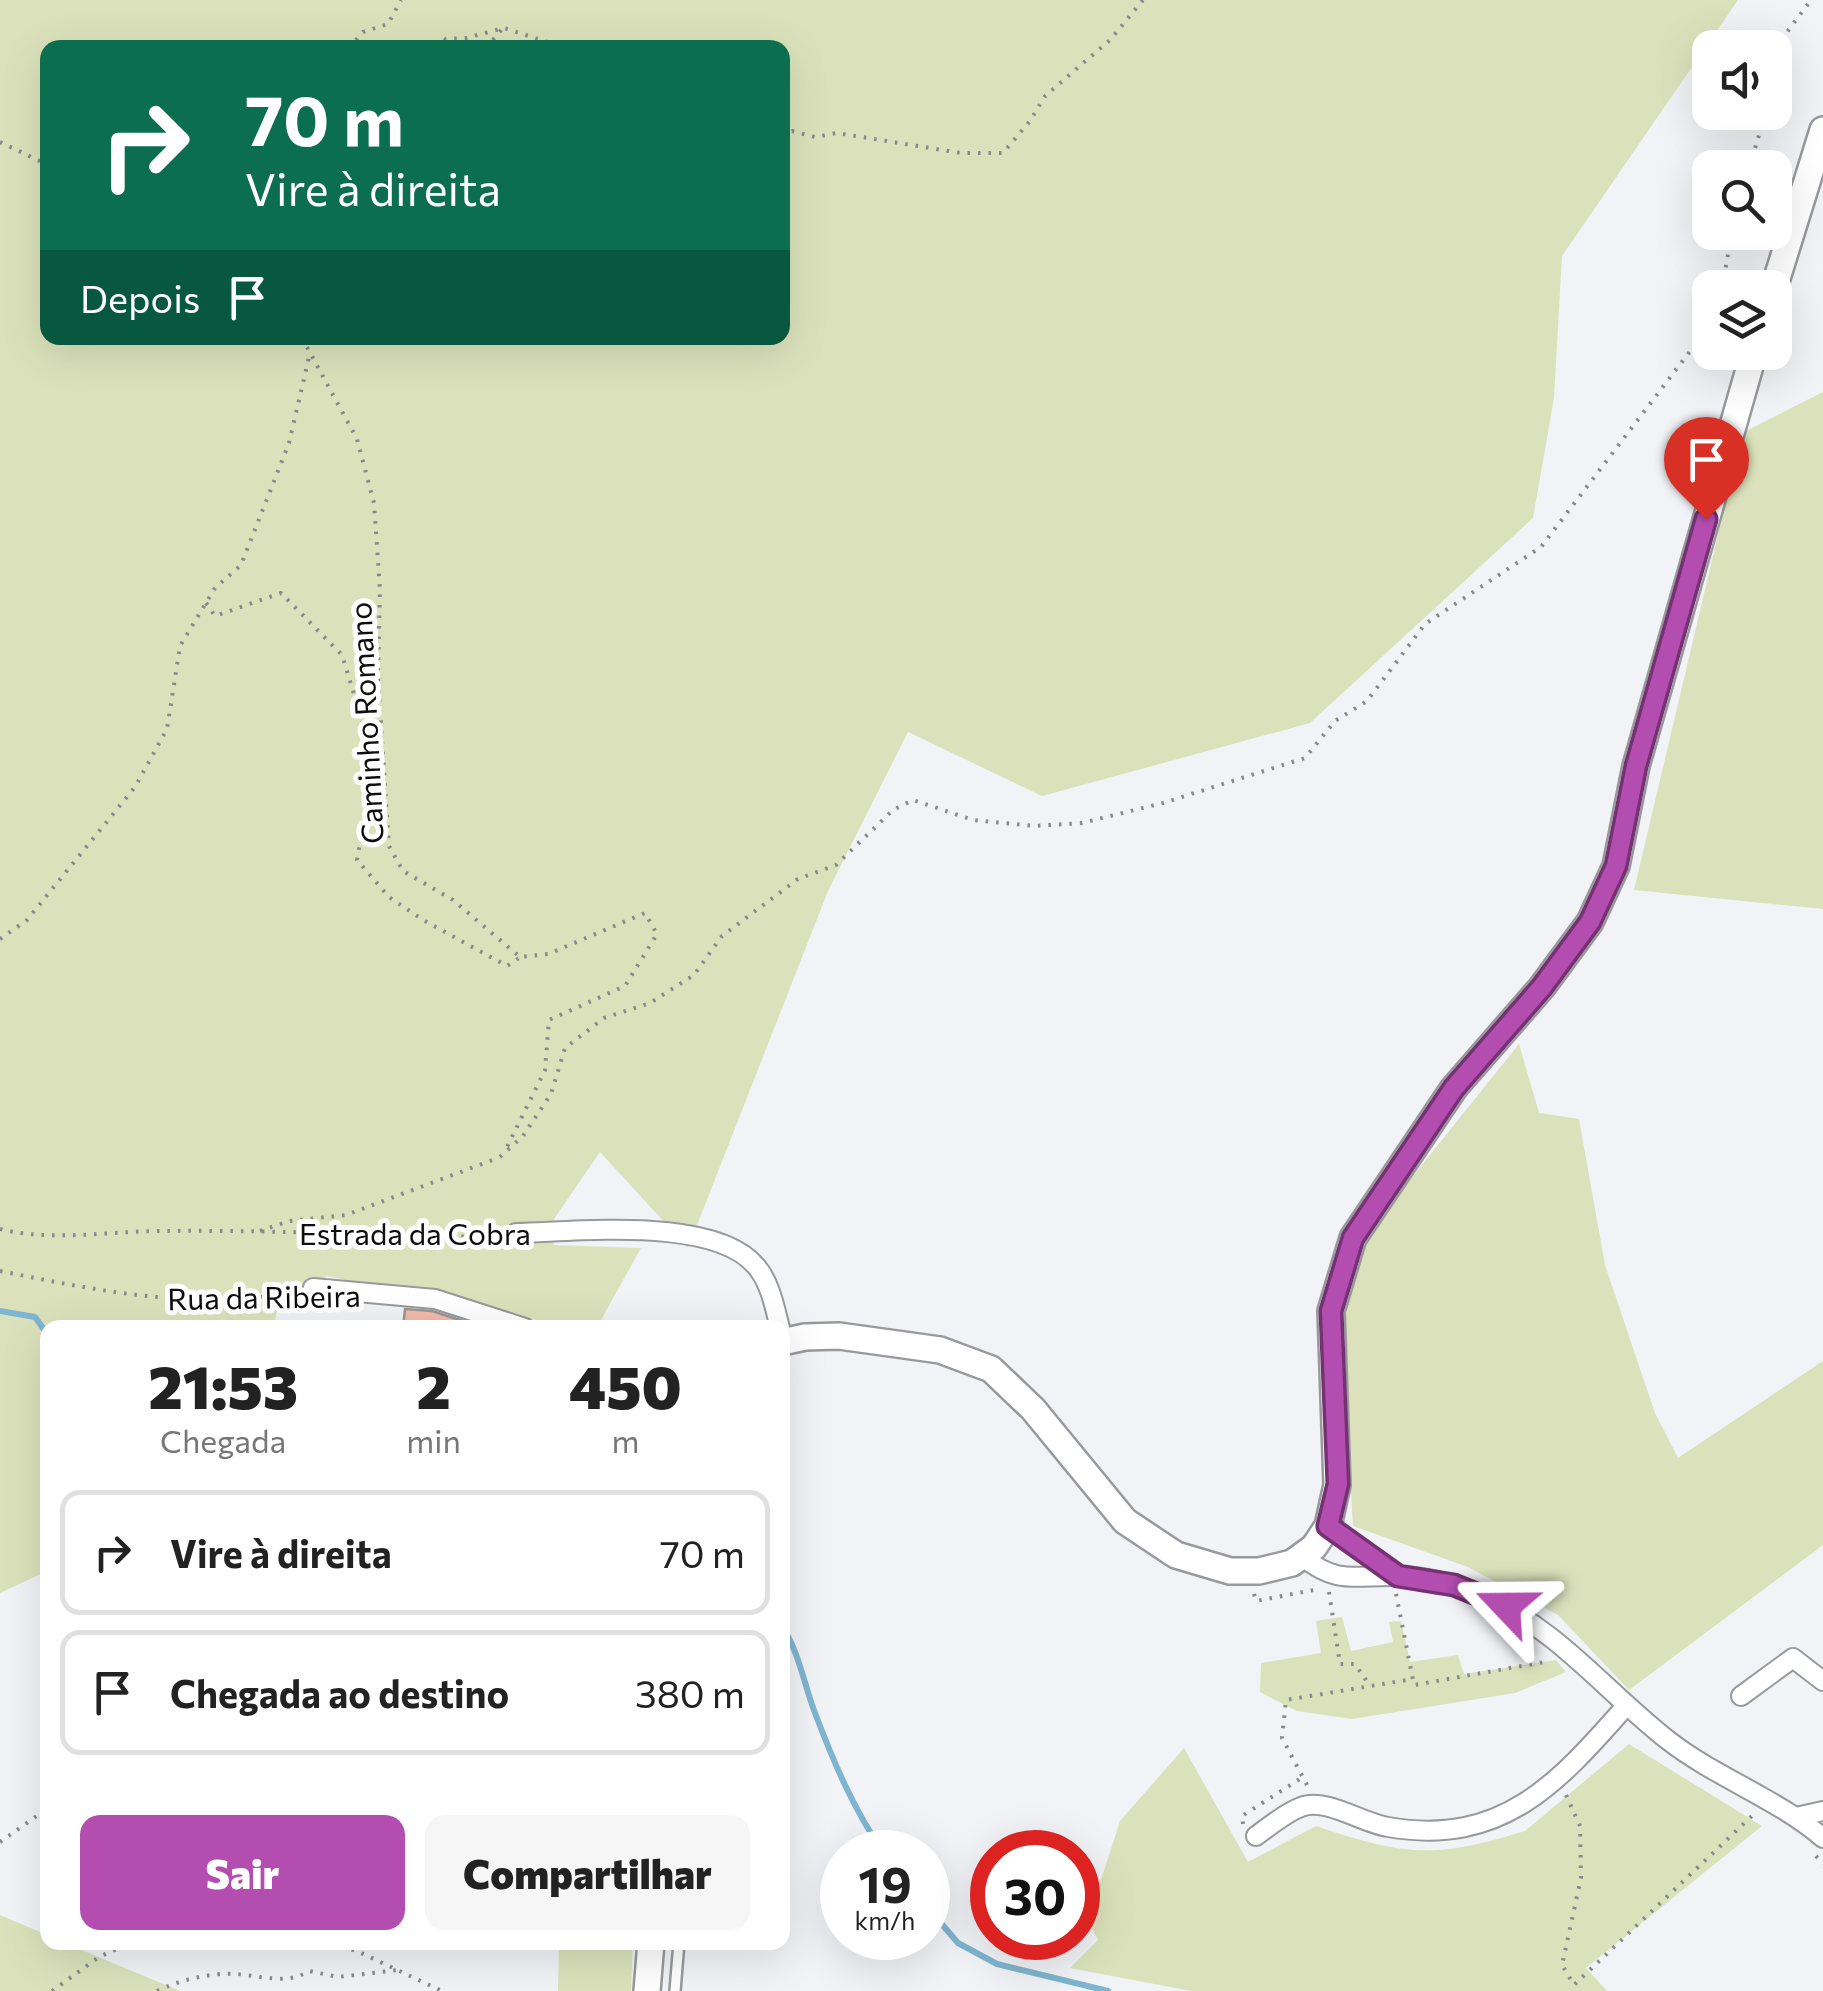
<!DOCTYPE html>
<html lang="pt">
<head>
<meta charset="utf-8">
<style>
  :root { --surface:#fff; --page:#f6f6f6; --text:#222; --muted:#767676; --line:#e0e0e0; --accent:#b44db0 }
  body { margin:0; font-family:Commissioner,sans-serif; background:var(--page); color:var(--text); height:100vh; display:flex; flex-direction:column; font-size:38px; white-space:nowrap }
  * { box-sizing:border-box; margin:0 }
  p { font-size:32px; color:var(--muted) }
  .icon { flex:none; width:55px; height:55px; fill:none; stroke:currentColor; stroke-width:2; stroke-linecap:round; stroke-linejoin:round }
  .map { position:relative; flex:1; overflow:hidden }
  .side { position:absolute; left:40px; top:1320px; width:750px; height:630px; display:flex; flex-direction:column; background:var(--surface); border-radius:20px; box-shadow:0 10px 40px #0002 }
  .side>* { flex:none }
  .hud { position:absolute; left:40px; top:40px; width:750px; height:305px; border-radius:20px; box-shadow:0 10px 40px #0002; background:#0b6e4f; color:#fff; overflow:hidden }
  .tools { position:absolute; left:1692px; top:30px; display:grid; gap:20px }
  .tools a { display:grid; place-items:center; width:100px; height:100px; border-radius:20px; background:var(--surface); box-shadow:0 10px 40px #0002; font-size:50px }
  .speed { position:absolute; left:820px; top:1830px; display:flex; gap:20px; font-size:50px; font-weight:700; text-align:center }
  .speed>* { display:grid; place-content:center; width:130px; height:130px; border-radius:50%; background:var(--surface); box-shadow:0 10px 40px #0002; line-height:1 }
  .speed small { font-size:25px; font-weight:400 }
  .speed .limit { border:15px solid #d22; background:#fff; color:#111 }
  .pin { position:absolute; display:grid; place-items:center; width:85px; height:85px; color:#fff; margin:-102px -42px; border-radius:50% 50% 50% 0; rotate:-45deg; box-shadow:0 0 10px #0007 }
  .pin .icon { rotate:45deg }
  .me { position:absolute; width:110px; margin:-55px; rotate:293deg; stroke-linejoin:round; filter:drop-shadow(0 0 8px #0008) }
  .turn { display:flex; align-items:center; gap:35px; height:210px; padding:0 40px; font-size:45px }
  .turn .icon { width:130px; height:130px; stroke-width:2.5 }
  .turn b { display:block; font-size:70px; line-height:85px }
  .then { display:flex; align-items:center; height:95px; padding:0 40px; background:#0003; gap:20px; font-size:38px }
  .eta { display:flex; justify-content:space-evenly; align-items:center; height:170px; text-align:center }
  .eta b { font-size:60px; font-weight:800; line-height:70px }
  .primary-button { display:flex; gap:20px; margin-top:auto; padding:20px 40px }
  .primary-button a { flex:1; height:115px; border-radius:20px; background:var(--accent); color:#fff; font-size:40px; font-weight:800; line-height:115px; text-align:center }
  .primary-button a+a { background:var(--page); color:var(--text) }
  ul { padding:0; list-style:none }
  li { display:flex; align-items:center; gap:30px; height:125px; margin:0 20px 15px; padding:0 20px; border:5px solid var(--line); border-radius:20px }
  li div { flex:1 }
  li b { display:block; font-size:38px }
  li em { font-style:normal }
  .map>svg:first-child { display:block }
</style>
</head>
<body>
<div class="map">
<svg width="1823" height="1991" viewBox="0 0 1823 1991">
  <rect width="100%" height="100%" fill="#f1f3f6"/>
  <!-- green -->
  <path fill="#dbe2bb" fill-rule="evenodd" d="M0,0H1738L1562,256L1554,398L1533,518L1310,723L1042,796L908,732L828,891L688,1248L600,1152L554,1219V1245L641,1248L597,1327H558L537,1320L327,1276L277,1310L274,1327L48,1328L47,1571L0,1593ZM48,48H782V338H48Z
    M1823,392V909L1634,890L1742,433Z
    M1519,1044L1539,1113L1579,1119L1605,1265L1655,1413L1678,1458L1823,1361V1545L1629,1690L1558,1615L1468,1567L1353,1526L1339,1306L1376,1222Z
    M1342,1617L1351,1651L1393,1642L1389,1622L1401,1621L1410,1662L1458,1655L1464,1674L1556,1660L1566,1672L1515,1693L1352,1719L1297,1711L1260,1692L1261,1663L1321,1653L1316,1621Z
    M1629,1744L1762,1826L1586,1968L1607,1991H1191L1070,1968L1098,1940L1083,1911L1101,1880L1120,1821L1184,1748L1248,1862L1316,1826C1405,1856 1434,1859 1525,1831Z
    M0,1915L47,1935L48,1942L65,1943L180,1991H0Z
    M559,1943H633L631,1991H558Z"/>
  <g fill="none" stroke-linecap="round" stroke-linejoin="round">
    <!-- stream -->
    <path stroke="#7fb5cf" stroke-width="6" d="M0,1311L35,1317L48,1335
      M782,1626C799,1652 804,1684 815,1713C834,1763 853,1808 883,1852
      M928,1908L958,1943L997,1964L1108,1991"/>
  </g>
  <!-- building -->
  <path fill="#f3bbab" stroke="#9a9695" stroke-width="2.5" d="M405,1309L432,1311L463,1321V1328H403Z"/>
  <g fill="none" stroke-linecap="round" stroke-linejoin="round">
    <!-- lane casing -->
    <g stroke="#98999c" stroke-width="14">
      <path id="lane" d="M675,1991L679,1942"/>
    </g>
    <!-- street casing -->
    <g stroke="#98999c" stroke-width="22">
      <path id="street" d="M516,1233C577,1232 721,1215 759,1270C771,1286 775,1309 780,1328
        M313,1288L435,1299L525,1328
        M1328,1526L1398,1576
        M1303,1557C1337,1585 1356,1575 1396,1576C1426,1576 1457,1585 1484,1597C1557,1628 1607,1693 1669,1741C1717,1778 1776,1798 1823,1838
        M1741,1696L1793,1658L1823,1681
        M1796,1817L1823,1811
        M1256,1836C1270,1826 1285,1813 1301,1807C1325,1797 1362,1823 1388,1827C1502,1847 1558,1783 1626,1706"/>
    </g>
    <!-- secondary casing -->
    <g stroke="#98999c" stroke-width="30">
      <path id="secondary" d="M1774,288L1823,130
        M782,1342L805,1337L839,1336L940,1350L991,1369L1033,1409L1125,1521L1176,1555L1230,1571H1259L1292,1563L1314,1547L1328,1526L1337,1485L1331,1311L1353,1238L1454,1088L1542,987L1590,922L1616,866L1636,766L1754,352
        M647,1991L651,1942"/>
    </g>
    <!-- path -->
    <path stroke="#88898b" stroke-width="4" stroke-dasharray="2.5 8" stroke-linecap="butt" d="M349,48L363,32L388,24L401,0
      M437,48L446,39L466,38L504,28L550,43L554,48
      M486,48L502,29
      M1775,48L1811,0
      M1775,73V86
      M782,135L792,131L815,137L837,133L961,153H1003L1030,121L1045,96L1110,40L1143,0
      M0,142L48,165
      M1749,168L1766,112
      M1722,288L1732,232
      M302,338L357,439L374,503L380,590L378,676L389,846L403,871L453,900L520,957L548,954L645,913L657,934L625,986L549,1020L545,1070L507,1147
      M206,603L215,616L281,593L342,655L366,733L367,806L386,825
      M367,806L357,860L389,897L423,920L507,966L519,958
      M0,939L27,920L135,787L167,729L180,646L215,588L241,565L289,443L310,353
      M500,1157L523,1136L551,1094L565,1048L604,1018L650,1003L694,975L722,936L798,879L836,865L893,810L913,800L973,820L1034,826L1082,823L1163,803L1305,758L1335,721L1367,701L1425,624L1541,547L1710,325
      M0,1229C52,1242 109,1231 162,1231C260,1230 358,1234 456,1237L499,1234
      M260,1231L289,1221L346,1215L498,1158
      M0,1271C100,1291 195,1311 297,1292
      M1329,1592L1340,1664H1355L1370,1686
      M1254,1594L1256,1601L1319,1589
      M1396,1594L1414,1685L1550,1661
      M1307,1785L1282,1738L1286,1700L1413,1679
      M1566,1795L1580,1826L1581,1878L1562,1965L1574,1985L1754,1814
      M1243,1824L1242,1816L1303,1777
      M0,1842L48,1808
      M1816,1856L1823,1864
      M321,1942L357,1951L442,1991
      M52,1991L99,1957L132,1942
      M157,1991C178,1981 198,1976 221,1974C250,1971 283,1988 309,1971L338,1977L398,1970"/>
    <!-- lane -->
    <use href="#lane" stroke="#fff" stroke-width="9"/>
    <!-- street -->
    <use href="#street" stroke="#fff" stroke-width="18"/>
    <!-- secondary -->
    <use href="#secondary" stroke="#fff" stroke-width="25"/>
  </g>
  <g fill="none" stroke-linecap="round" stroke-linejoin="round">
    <!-- route casing -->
    <g stroke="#753272" stroke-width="25">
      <path id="route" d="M1506,1606L1454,1585L1398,1576L1328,1526L1338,1484L1331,1311L1353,1238L1454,1088L1542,987L1590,922L1616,866L1636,766L1706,519"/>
    </g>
    <!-- route -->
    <use href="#route" stroke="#b44db0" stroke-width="18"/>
  </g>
  <g text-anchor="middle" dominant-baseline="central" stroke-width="10" stroke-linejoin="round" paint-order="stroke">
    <!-- street labels -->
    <g font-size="30" fill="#0e0e0f" stroke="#fff">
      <text transform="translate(365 723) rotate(-93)">Caminho Romano</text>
      <text x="415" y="1232">Estrada da Cobra</text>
      <text transform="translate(264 1296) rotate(-1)">Rua da Ribeira</text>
    </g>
  </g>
</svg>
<div class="tools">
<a><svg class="icon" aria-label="sound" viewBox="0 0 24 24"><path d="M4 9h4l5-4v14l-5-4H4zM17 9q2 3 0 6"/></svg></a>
<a><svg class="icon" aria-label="search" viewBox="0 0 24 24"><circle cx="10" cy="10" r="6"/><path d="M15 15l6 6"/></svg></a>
<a><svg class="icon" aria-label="layers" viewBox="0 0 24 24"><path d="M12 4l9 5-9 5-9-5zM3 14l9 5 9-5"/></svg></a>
</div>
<div class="speed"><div>19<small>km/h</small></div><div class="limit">30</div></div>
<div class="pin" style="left:1706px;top:519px;background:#d93025"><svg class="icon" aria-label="arrive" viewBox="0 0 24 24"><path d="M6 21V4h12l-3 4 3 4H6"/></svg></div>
<svg class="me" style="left:1506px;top:1606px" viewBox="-20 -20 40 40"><path d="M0-17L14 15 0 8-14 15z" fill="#b44db0" stroke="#fff" stroke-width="4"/></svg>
<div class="hud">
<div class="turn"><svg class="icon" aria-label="right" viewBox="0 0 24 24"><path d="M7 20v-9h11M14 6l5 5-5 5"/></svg><div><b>70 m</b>Vire à direita</div></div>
<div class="then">Depois<svg class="icon" aria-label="arrive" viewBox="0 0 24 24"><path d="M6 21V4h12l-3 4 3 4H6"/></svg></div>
</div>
<section class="side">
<div class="eta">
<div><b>21:53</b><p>Chegada</p></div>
<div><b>2</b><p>min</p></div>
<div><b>450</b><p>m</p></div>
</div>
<ul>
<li><svg class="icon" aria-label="right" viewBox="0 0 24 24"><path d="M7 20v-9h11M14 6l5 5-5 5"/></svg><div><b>Vire à direita</b></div><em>70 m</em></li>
<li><svg class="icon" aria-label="arrive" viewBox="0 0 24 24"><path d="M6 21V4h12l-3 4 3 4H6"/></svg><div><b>Chegada ao destino</b></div><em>380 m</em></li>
</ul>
<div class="primary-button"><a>Sair</a><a>Compartilhar</a></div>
</section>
</div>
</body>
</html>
